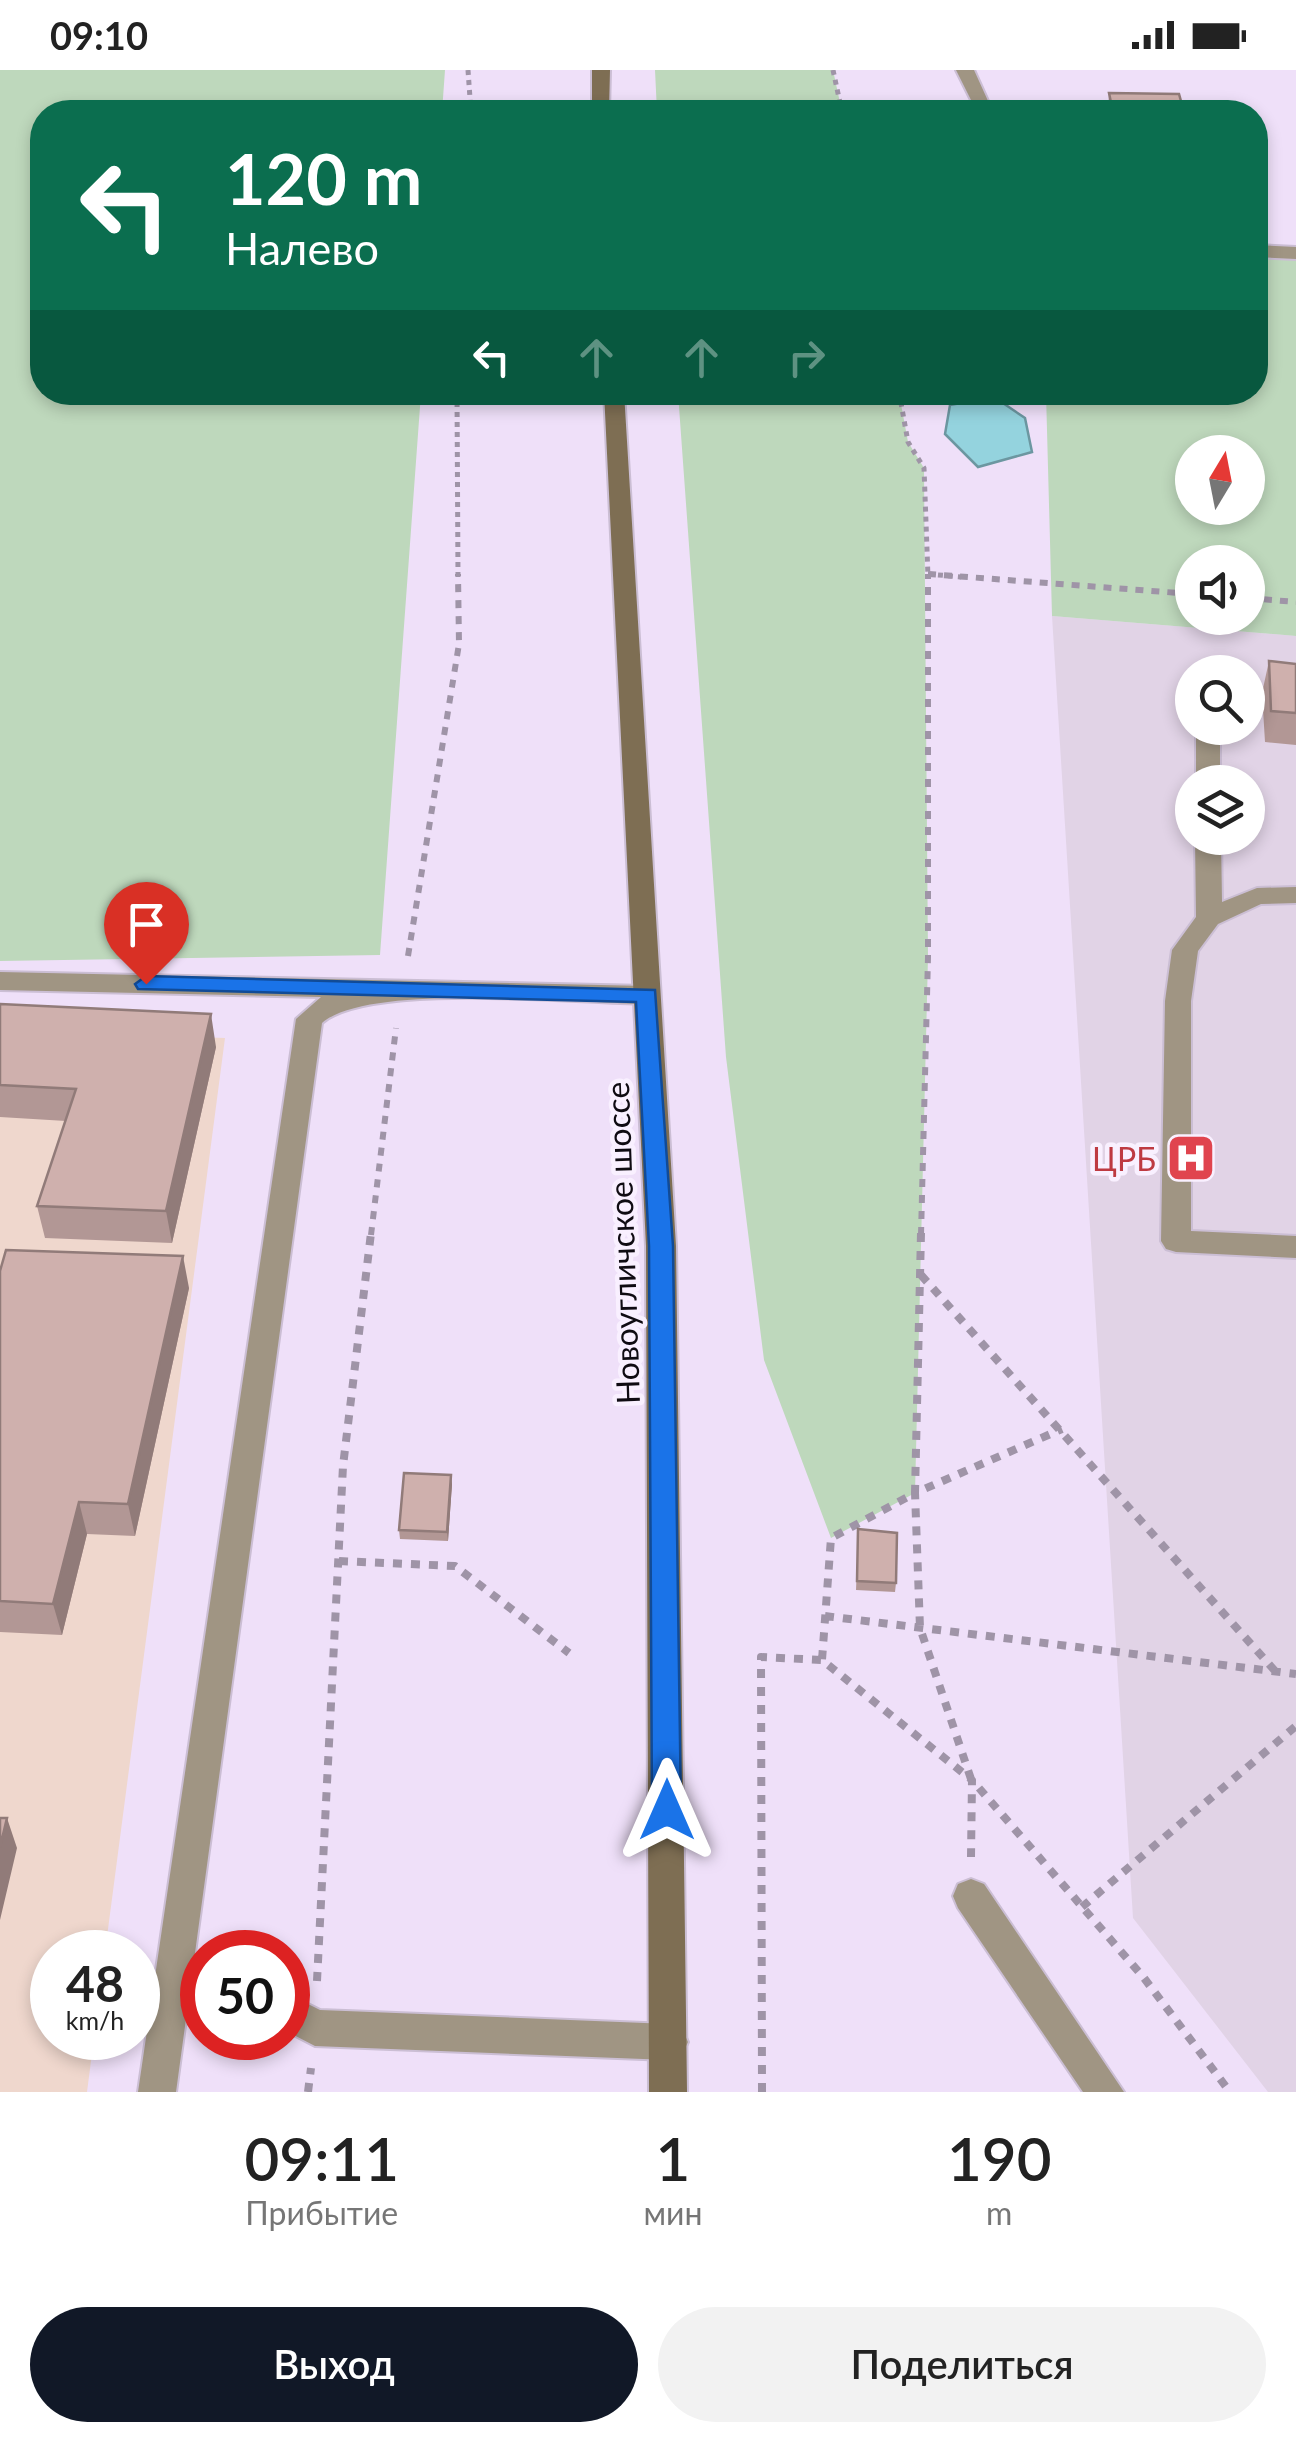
<!DOCTYPE html>
<html lang="ru">
<head>
<meta charset="utf-8">
<style>
  :root { --surface:#fff; --page:#f2f2f2; --text:#222; --muted:#767676; --accent:#111827 }
  body { margin:0; font-family:Lato,sans-serif; background:var(--page); color:var(--text); height:100vh; display:flex; flex-direction:column; font-size:38px; white-space:nowrap }
  * { box-sizing:border-box; margin:0 }
  p { font-size:32px; color:var(--muted) }
  .icon { flex:none; width:55px; height:55px; fill:none; stroke:currentColor; stroke-width:2; stroke-linecap:round; stroke-linejoin:round }
  .map { position:relative; height:2022px; overflow:hidden }
  .sheet { display:flex; flex-direction:column; background:var(--surface); flex:1 }
  .sheet>* { flex:none }
  .banner { position:absolute; left:30px; top:30px; width:1238px; height:305px; border-radius:40px; box-shadow:0 5px 15px #0003; background:#0b6e4f; color:#fff; overflow:hidden }
  .needle { width:65px; rotate:10deg }
  .tools { position:absolute; left:1175px; top:365px; display:grid; gap:20px }
  .tools a { display:grid; place-items:center; width:90px; height:90px; border-radius:50%; background:var(--surface); box-shadow:0 5px 15px #0003; font-size:50px }
  .speed { position:absolute; left:30px; top:1860px; display:flex; gap:20px; font-size:50px; font-weight:700; text-align:center }
  .speed>* { display:grid; place-content:center; width:130px; height:130px; border-radius:50%; background:var(--surface); box-shadow:0 5px 15px #0003; line-height:1 }
  .speed small { font-size:25px; font-weight:400 }
  .speed .limit { border:15px solid #d22; background:#fff; color:#111 }
  .pin { position:absolute; display:grid; place-items:center; width:85px; height:85px; color:#fff; margin:-102px -42px; border-radius:50% 50% 50% 0; rotate:-45deg; box-shadow:0 0 10px #0007 }
  .pin .icon { rotate:45deg }
  .me { position:absolute; width:110px; margin:-55px; rotate:0deg; stroke-linejoin:round; filter:drop-shadow(0 0 8px #0008) }
  .turn { display:flex; align-items:center; gap:35px; height:210px; padding:0 30px; font-size:45px }
  .turn .icon { width:130px; height:130px; stroke-width:2.5 }
  .turn b { display:block; font-size:70px; line-height:85px }
  .lanes { display:flex; align-items:center; height:95px; padding:0 30px; background:#0003; justify-content:center; gap:50px; direction:ltr }
  .lanes .off { opacity:.35 }
  .eta { display:flex; justify-content:space-evenly; align-items:center; height:170px; text-align:center }
  .eta b { font-size:60px; font-weight:600; line-height:70px }
  .action { display:flex; gap:20px; margin-top:auto; padding:20px 30px }
  .action a { flex:1; height:115px; border-radius:60px; background:var(--accent); color:#fff; font-size:40px; font-weight:600; line-height:115px; text-align:center }
  .action a+a { background:var(--page); color:var(--text) }
  .status { display:flex; justify-content:space-between; align-items:center; height:70px; padding:0 50px; background:var(--surface); direction:ltr }
  .status svg { height:28px; fill:currentColor }
  .map>svg:first-child { display:block }
</style>
</head>
<body>
<div class="status"><b>09:10</b><svg viewBox="0 0 49 12"><path d="M0 12V9h3v3zM5 12V6h3v6zM10 12V3h3v9zM15 12V0h3v12zM26 1h20v11H26zM47 4h2v5h-2z"/></svg></div>
<div class="map">
<svg width="1296" height="2022" viewBox="0 0 1296 2022">
  <rect width="100%" height="100%" fill="#efe0f9"/>
  <!-- commercial -->
  <path fill="#efd7cd" d="M0,960L225,968L105,1882H52V1968H94L87,2022H0Z"/>
  <!-- medical -->
  <path fill="#e1d3e6" fill-rule="evenodd" d="M1052,546L1296,566V2022H1268L1133,1848ZM1192,602H1248V658H1192ZM1192,712H1248V768H1192Z"/>
  <!-- green -->
  <path fill="#bed8bc" fill-rule="evenodd" d="M0,0H445L442,42H42V322L421,323L380,885L0,891Z
    M655,0H833L842,42H657Z
    M1255,181L1296,183V566L1052,546L1046,323L1255,322ZM1192,382H1248V438H1192ZM1192,492H1248V548H1192Z
    M678,323H899L908,372L924,398L928,887L915,1423L831,1468L764,1290L726,987Z"/>
  <!-- water -->
  <path fill="#94d3de" stroke="#6c97a1" stroke-width="2.5" d="M994,327L1025,348L1032,382L978,397L945,364L950,335Z"/>
  <g fill="none" stroke-linecap="round" stroke-linejoin="round">
    <!-- service casing -->
    <g stroke="#cbbed4" stroke-width="4">
      <path id="service" d="M1196,658H1220V712H1196Z
        M1195,768H1221L1222,832L1257,818L1296,817V833L1261,834L1218,854L1198,881L1191,931V1161L1296,1166V1188L1176,1182L1166,1179L1161,1171L1165,931L1172,880L1196,847Z
        M0,902L647,916L660,925L647,934C579,933 368,912 322,953L176,2022H138L296,949L321,927L0,920Z
        M971,1809L984,1814L1124,2022H1083L958,1838L953,1826L958,1814Z
        M288,1924L320,1940L669,1954L682,1959L688,1972L682,1985L669,1990L315,1976L288,1962Z"/>
    </g>
    <!-- minor casing -->
    <g stroke="#cbbed4" stroke-width="4">
      <path id="minor" d="M956,0H974L993,42H977Z
        M1255,175L1296,177V189L1255,187Z"/>
    </g>
    <!-- secondary casing -->
    <g stroke="#cbbed4" stroke-width="4">
      <path id="secondary" d="M592,0H610L609,42H592Z
        M604,322H624L676,1176L687,2022H649L646,1176Z"/>
    </g>
    <!-- path-far2 -->
    <path stroke="#9f94a7" stroke-width="5" stroke-dasharray="5 5" stroke-linecap="butt" d="M468,0L471,42
      M833,0L842,42
      M457,322L458,507
      M899,322L908,372L924,398L928,507
      M928,504L961,507"/>
    <!-- path-far1 -->
    <path stroke="#9f94a7" stroke-width="6" stroke-dasharray="8 8" stroke-linecap="butt" d="M928,504L1192,524
      M1248,528L1296,532
      M408,886L459,574L458,504
      M371,1165L396,958
      M921,1165L928,887V504"/>
    <!-- path -->
    <path stroke="#9f94a7" stroke-width="8" stroke-dasharray="9 9" stroke-linecap="butt" d="M921,1163L915,1423L831,1468L822,1590L972,1710L971,1787
      M921,1205L1276,1602
      M339,1491L455,1496L569,1583
      M825,1546L1296,1604
      M971,1709L920,1558L915,1423L1062,1359
      M979,1718L1144,1908L1230,2022
      M1082,1837L1296,1656
      M317,1911L343,1396L371,1163
      M308,2022L311,1998
      M762,2022L761,1587L822,1590"/>
    <!-- service -->
    <use href="#service" fill="#a09583" fill-rule="evenodd"/>
    <!-- minor -->
    <use href="#minor" fill="#a09583" fill-rule="evenodd"/>
    <!-- secondary -->
    <use href="#secondary" fill="#7e6e53" fill-rule="evenodd"/>
  </g>
  <!-- wall -->
  <path fill="#b29795" d="M1109,23L1184,42H1108Z
    M1269,591L1296,594V675L1265,672L1262,623Z
    M0,934L216,977L172,1173L45,1168L37,1136L66,1051L0,1047Z
    M0,1201L189,1218L135,1466L87,1464L62,1565L0,1562Z
    M452,1414L448,1471L400,1469L399,1460Z
    M858,1468L896,1513L895,1522L856,1520Z"/>
  <!-- shaded-wall -->
  <path fill="#917b79" d="M211,944L216,977L172,1173L166,1141Z
    M183,1186L189,1218L135,1466L128,1434Z
    M451,1405L452,1414L448,1471L447,1462Z
    M79,1432L87,1464L62,1565L53,1534Z
    M7,1748L17,1778L0,1850V1777Z"/>
  <!-- building -->
  <path fill="#cfb0ad" stroke="#917b79" stroke-width="2.5" d="M1109,23L1179,24L1184,42H1113Z
    M1269,591L1296,594V643L1271,641Z
    M0,934L211,944L166,1141L37,1136L76,1019L0,1015Z
    M6,1180L183,1186L128,1434L79,1432L53,1534L0,1531V1201Z
    M404,1403L451,1405L447,1462L399,1460Z
    M858,1459L897,1463L896,1513L857,1511Z
    M0,1748H7L0,1777Z"/>
  <!-- route -->
  <path fill="#1a73e8" stroke="#114b97" stroke-width="2.5" d="M146,906L655,920L673,1176L681,1740L677,1750L667,1754L657,1750L652,1740L649,1176L636,932L138,919L135,914Z"/>
  <!-- icons -->
  <defs>
    <g id="hospital-square" transform="scale(2.5)"><rect x="-9" y="-9" width="18" height="18" rx="4" fill="#e0444e" stroke="#f9f0ff"/><path d="M-5-5h3v3.5h4V-5h3V5h-3V1.5h-4V5h-3Z" fill="#fff"/></g>
  </defs>
  <g fill-rule="evenodd">
    <use href="#hospital-square" x="1191" y="1088"/>
  </g>
  <g text-anchor="middle" dominant-baseline="central" stroke-width="9" stroke-linejoin="round" paint-order="stroke">
    <!-- health labels -->
    <g font-size="32" fill="#be3a42" stroke="#f9f0ff" text-anchor="end">
      <text x="1156" y="1088">ЦРБ</text>
    </g>
    <!-- street labels -->
    <g font-size="32" fill="#0f0b12" stroke="#f9f0ff">
      <text transform="translate(622 1173) rotate(-92)">Новоугличское шоссе</text>
    </g>
  </g>
</svg>
<div class="tools">
<a><svg class="needle" viewBox="-14 -14 28 28"><path d="M0-13l5 13h-10z" fill="#e53935"/><path d="M0 13l5-13h-10z" fill="#767676"/></svg></a>
<a><svg class="icon" aria-label="sound" viewBox="0 0 24 24"><path d="M4 9h4l5-4v14l-5-4H4zM17 9q2 3 0 6"/></svg></a>
<a><svg class="icon" aria-label="search" viewBox="0 0 24 24"><circle cx="10" cy="10" r="6"/><path d="M15 15l6 6"/></svg></a>
<a><svg class="icon" aria-label="layers" viewBox="0 0 24 24"><path d="M12 4l9 5-9 5-9-5zM3 14l9 5 9-5"/></svg></a>
</div>
<div class="speed"><div>48<small>km/h</small></div><div class="limit">50</div></div>
<div class="pin" style="left:146px;top:914px;background:#d93025"><svg class="icon" aria-label="arrive" viewBox="0 0 24 24"><path d="M6 21V4h12l-3 4 3 4H6"/></svg></div>
<svg class="me" style="left:667px;top:1740px" viewBox="-20 -20 40 40"><path d="M0-17L14 15 0 8-14 15z" fill="#1a73e8" stroke="#fff" stroke-width="4"/></svg>
<div class="banner">
<div class="turn"><svg class="icon" aria-label="left" viewBox="0 0 24 24"><path d="M17 20v-9H6M10 6l-5 5 5 5"/></svg><div><b>120 m</b>Налево</div></div>
<div class="lanes"><svg class="icon" aria-label="left" viewBox="0 0 24 24"><path d="M17 20v-9H6M10 6l-5 5 5 5"/></svg><svg class="icon off" aria-label="ahead" viewBox="0 0 24 24"><path d="M12 20V5M6 11l6-6 6 6"/></svg><svg class="icon off" aria-label="ahead" viewBox="0 0 24 24"><path d="M12 20V5M6 11l6-6 6 6"/></svg><svg class="icon off" aria-label="right" viewBox="0 0 24 24"><path d="M7 20v-9h11M14 6l5 5-5 5"/></svg></div>
</div>
</div>
<section class="sheet">
<div class="eta">
<div><b>09:11</b><p>Прибытие</p></div>
<div><b>1</b><p>мин</p></div>
<div><b>190</b><p>m</p></div>
</div>
<div class="action"><a>Выход</a><a>Поделиться</a></div>
</section>
</body>
</html>
